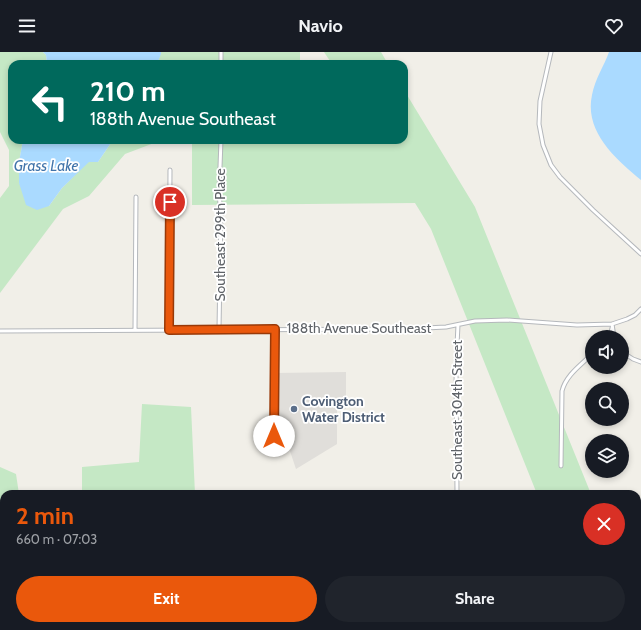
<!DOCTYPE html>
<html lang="en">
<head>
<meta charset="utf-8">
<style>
  :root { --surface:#171b24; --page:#20242c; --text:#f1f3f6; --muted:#9ea1a6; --accent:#ea580c }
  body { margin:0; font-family:Cabin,sans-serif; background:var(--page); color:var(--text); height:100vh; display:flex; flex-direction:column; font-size:15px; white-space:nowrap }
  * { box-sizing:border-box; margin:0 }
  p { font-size:13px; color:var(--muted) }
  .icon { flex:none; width:22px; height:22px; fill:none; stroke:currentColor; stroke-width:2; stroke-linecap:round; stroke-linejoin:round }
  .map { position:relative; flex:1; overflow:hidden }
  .panel { position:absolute; left:0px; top:438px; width:641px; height:140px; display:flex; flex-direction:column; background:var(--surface); border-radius:12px 12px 0 0; box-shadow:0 2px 6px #0003 }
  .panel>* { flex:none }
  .guide { position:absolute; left:8px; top:8px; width:400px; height:84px; border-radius:12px; box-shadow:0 2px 6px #0003; background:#00695c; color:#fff; overflow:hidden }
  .controls { position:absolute; left:585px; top:278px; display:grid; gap:8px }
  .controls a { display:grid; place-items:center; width:44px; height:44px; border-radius:50%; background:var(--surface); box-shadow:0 2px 6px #0003; font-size:20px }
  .pin { position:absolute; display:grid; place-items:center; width:34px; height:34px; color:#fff; margin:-17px; border:2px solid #fff; border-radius:50%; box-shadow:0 1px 4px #0007 }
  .me { position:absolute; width:44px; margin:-22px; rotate:0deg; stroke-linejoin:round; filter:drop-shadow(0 0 3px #0008) }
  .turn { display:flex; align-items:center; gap:14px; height:84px; padding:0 16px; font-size:18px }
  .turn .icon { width:52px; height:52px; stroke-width:2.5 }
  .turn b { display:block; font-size:28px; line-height:34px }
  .round { display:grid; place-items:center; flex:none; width:42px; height:42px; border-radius:21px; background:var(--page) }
  .summary { display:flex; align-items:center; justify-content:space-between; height:68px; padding:0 16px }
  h1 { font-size:24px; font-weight:700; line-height:30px; color:var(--accent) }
  .action { display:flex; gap:8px; margin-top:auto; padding:8px 16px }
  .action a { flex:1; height:46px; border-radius:24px; background:var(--accent); color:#fff; font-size:16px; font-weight:700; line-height:46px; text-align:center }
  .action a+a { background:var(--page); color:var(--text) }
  header { display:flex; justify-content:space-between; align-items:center; height:52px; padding:0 16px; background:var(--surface); font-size:18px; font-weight:700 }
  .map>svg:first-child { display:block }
</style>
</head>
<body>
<header><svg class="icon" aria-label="menu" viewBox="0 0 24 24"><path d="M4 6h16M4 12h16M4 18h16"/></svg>Navio<svg class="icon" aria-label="heart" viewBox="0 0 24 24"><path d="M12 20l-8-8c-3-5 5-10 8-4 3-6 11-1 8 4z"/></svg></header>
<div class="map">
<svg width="641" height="578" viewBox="0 0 641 578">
  <rect width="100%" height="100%" fill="#f1efe8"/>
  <!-- industrial -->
  <path fill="#e0deda" d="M346,320V357L337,358V392L296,417L290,399L295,387V377H276L275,321Z"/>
  <!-- green -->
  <path fill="#c5e8c5" d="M0,0H43L46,3L47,12H12V88H23L19,110V131L49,154L62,136L89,109L98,110L113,88H162L125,102L89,144L63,157L0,241V146L9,134V98L0,80Z
    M161,0H300V12H157Z
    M324,0H381L388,12H332Z
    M404,38L475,155L591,442H537L431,177L415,151L192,153V90L264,89V88H404Z
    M142,352L191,355L195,442H82V415L139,410Z
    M0,415L16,422L19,442H4V574H40L28,578H0Z
    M641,449V578H173V574H637V451Z"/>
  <!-- water -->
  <path fill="#aadaff" d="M43,0H161V2L157,12H47L46,3Z
    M609,0H641V128C616,107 584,80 592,43C595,27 604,14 609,0Z
    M23,88H113L98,110H89L62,136L49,154L37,158L26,153L19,131V110Z"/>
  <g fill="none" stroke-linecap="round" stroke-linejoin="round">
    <!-- street casing -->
    <g stroke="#b5b8bc" stroke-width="5">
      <path id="street" d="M221,0V12
        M551,0L540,49L539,72L543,93L551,113L560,125L593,158L641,202
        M612,272L614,285
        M219,277L221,161L219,142L221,88
        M135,278L136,145
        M169,278L170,118
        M0,279L405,277L446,275L475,269L507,268L577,273L612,272L627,267L635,263L641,257
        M610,285L612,276
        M622,300L633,307L641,310
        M274,399L275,277
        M561,414L562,339C566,323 581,313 592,302
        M457,442L456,313L458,273
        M246,574V578
        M455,574V578"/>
    </g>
    <!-- street -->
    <use href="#street" stroke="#fff" stroke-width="3"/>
  </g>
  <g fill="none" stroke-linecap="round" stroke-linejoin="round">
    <!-- route casing -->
    <g stroke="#983908" stroke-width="10">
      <path id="route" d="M170,150L169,278L275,277L274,384"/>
    </g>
    <!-- route -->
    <use href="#route" stroke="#ea580c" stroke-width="7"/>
  </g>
  <!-- markers -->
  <circle fill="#5c6f8a" stroke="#fff" stroke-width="1.5" cx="294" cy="357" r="4"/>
  <g text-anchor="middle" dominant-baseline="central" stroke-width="3.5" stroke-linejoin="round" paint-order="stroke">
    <!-- street labels -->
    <g font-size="14" fill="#5f6368" stroke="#fff">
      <text transform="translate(220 183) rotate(-90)">Southeast 299th Place</text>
      <text x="359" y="276">188th Avenue Southeast</text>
      <text transform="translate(457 358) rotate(-90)">Southeast 304th Street</text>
    </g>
    <!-- service labels -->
    <g font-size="14" font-weight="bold" fill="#4e5e75" stroke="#fff" text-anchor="start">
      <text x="302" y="349">Covington<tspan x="302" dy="16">Water District</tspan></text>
    </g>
    <!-- water labels -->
    <g font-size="15" font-style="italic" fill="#4174aa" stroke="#fff">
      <text x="46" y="114">Grass Lake</text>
    </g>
  </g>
</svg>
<div class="controls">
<a><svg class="icon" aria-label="sound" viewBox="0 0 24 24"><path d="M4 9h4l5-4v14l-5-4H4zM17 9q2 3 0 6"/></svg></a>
<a><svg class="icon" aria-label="search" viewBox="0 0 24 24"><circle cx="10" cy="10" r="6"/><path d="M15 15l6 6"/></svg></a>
<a><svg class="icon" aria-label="layers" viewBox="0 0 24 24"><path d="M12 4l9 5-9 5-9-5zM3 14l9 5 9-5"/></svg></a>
</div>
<div class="pin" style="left:170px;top:150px;background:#d93025"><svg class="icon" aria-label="arrive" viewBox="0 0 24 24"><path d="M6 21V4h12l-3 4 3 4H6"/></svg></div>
<svg class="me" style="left:274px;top:384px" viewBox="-20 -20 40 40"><circle r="19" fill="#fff"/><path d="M0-13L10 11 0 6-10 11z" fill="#ea580c"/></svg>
<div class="guide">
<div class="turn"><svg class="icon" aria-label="left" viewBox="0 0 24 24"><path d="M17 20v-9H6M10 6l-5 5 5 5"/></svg><div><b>210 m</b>188th Avenue Southeast</div></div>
</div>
<section class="panel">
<div class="summary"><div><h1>2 min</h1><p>660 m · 07:03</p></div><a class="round" style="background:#d93025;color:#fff"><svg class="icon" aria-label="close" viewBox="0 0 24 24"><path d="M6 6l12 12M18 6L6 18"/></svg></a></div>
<div class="action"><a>Exit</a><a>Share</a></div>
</section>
</div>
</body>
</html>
